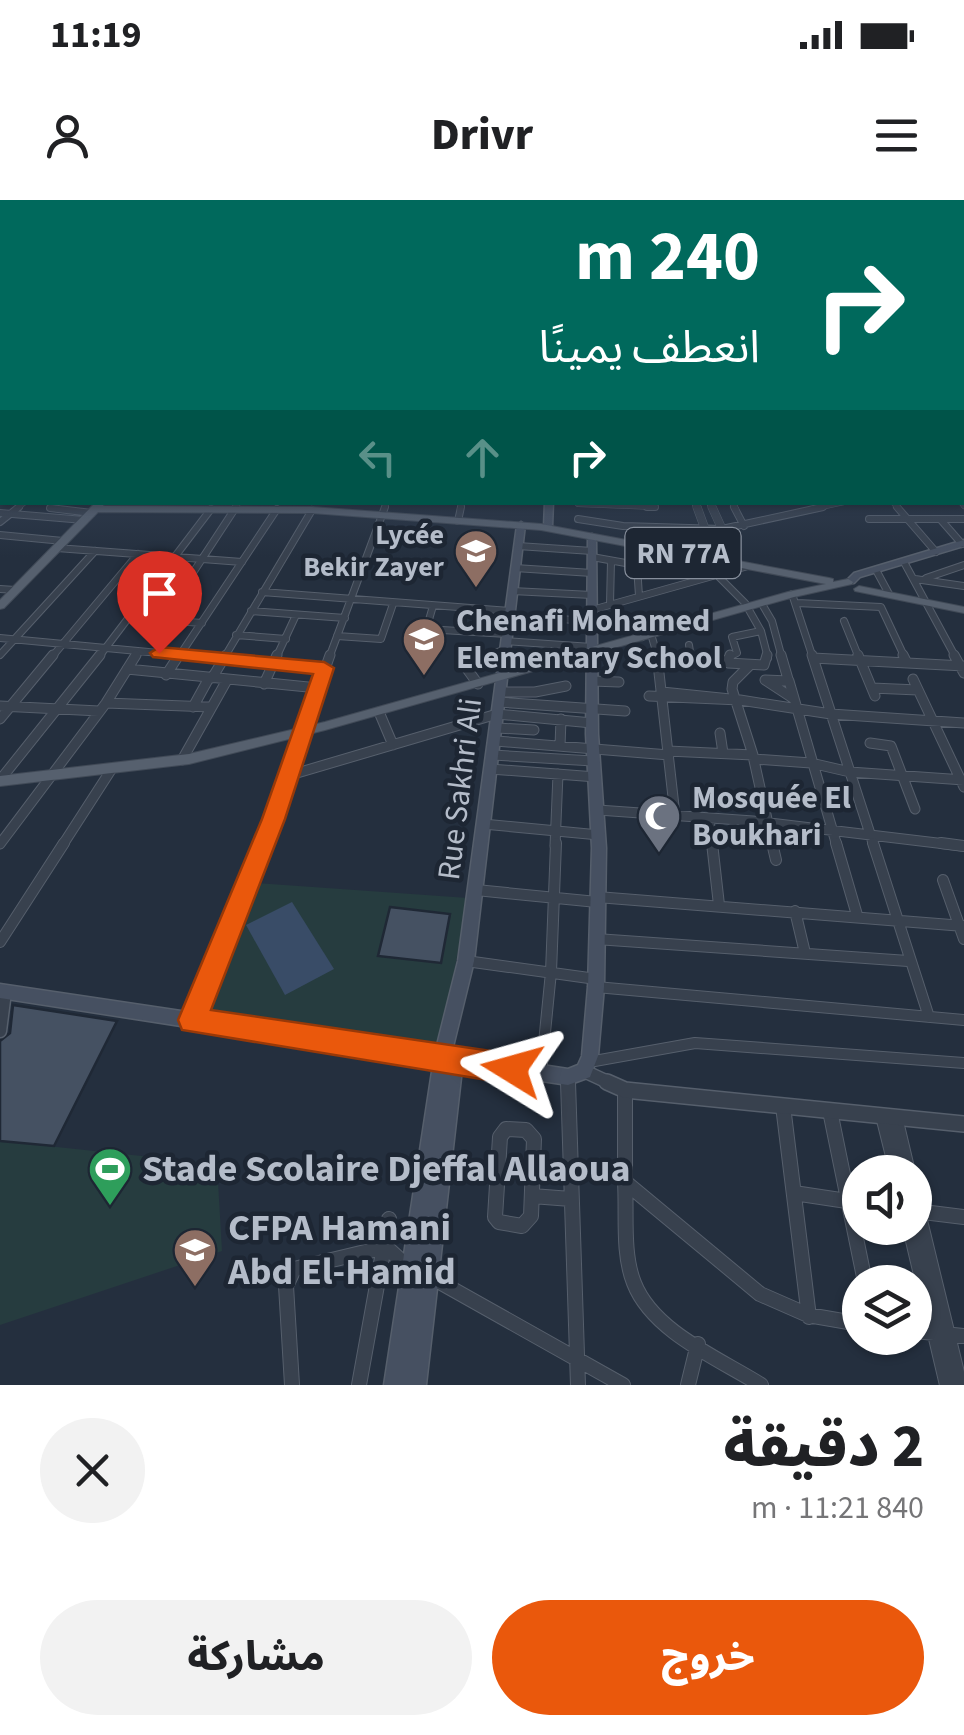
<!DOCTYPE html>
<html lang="ar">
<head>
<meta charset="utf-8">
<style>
  :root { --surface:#fff; --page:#f2f2f2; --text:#202124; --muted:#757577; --accent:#ea580c }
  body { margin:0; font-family:"Source Sans 3","Noto Sans Arabic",sans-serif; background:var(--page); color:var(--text); direction:rtl; height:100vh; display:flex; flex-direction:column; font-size:38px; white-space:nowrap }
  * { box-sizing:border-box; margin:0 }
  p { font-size:32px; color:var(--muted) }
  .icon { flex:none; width:55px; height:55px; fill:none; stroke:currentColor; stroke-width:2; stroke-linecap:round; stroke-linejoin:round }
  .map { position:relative; height:1185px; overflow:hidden; direction:ltr }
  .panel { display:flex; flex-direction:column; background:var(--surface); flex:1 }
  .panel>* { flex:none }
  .top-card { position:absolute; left:0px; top:0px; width:965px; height:305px; box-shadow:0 2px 8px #0004; direction:rtl; background:#00695c; color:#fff; overflow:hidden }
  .tools { position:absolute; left:842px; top:955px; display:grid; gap:20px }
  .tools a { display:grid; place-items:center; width:90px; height:90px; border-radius:50%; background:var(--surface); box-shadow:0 2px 8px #0004; font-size:50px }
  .pin { position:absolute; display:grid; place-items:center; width:85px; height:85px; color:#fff; margin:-102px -42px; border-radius:50% 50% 50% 0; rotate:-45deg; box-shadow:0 0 10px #0007 }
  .pin .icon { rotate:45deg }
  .me { position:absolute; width:110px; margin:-55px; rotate:278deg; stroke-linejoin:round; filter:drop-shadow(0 0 8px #0008) }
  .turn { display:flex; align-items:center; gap:35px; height:210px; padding:0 40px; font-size:45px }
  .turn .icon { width:130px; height:130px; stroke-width:2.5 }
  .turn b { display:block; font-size:70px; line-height:85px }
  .lanes { display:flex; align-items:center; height:95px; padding:0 40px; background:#0003; justify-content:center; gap:50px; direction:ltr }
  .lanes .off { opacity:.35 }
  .round { display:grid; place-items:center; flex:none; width:105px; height:105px; border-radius:52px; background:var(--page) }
  .overview { display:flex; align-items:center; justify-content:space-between; height:170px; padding:0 40px }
  h1 { font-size:60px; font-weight:800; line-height:75px }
  .action { display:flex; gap:20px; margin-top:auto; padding:20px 40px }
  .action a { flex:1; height:115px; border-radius:60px; background:var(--accent); color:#fff; font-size:40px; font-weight:800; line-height:115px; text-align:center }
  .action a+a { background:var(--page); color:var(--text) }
  .status { display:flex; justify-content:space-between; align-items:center; height:70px; padding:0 50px; background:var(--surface); direction:ltr }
  .status svg { height:28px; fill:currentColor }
  header { display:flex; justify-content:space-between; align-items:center; height:130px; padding:0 40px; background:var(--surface); font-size:45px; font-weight:800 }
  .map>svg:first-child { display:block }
</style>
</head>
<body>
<div class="status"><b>11:19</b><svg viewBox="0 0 49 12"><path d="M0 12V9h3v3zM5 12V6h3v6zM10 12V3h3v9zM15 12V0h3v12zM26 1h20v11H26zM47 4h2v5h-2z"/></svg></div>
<header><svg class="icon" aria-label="menu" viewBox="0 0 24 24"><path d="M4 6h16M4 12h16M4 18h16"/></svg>Drivr<svg class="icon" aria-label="person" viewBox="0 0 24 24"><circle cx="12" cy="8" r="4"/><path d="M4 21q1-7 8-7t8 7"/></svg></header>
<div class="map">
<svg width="964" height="1185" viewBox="0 0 964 1185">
  <rect width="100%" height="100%" fill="#242f3e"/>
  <!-- green -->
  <path fill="#263c3f" d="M256,683L468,698L441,842L431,846L199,811Z
    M0,941L217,964L222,1051L0,1125Z"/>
  <!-- water -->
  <path fill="#394c67" d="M292,702L334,769L285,795L246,725Z"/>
  <!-- building -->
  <path fill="#455162" stroke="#1f2835" stroke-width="2.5" d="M390,707L450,714L441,763L378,756Z
    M13,805L117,821L54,946L0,941V841L10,833Z"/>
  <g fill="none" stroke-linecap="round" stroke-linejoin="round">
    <!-- minor-far4 casing -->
    <g stroke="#565f6c" stroke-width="6">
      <path id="minor-far4" d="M732,302L736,309
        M893,302L899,309
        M961,302L964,306
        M578,304L655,307
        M50,308L60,309
        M16,309L25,302
        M234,309L239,302
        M384,309L387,302
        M460,309L462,302
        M812,309L844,302"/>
    </g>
    <!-- minor-far3 casing -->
    <g stroke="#565f6c" stroke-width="8">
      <path id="minor-far3" d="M647,307H655
        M734,307L744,326
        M897,307L936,352
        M50,308L92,313
        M0,313L84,320
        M578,319L623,326L722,329L823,307
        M869,319H964
        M941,320L962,344
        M458,321L461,307
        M0,322L19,307
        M0,335L63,341
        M518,346L592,351
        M57,348L242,362
        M592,357L704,377
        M904,362L956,458
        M637,366L639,396
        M515,368L592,373
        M876,370L889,394
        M717,375L745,403L761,431
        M926,378L964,365
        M915,379L964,386
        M0,389L15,390
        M512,391L592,395
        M262,392L511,411
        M792,394L813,458
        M797,403L881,407L905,458
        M610,404L611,361
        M762,404L772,421L782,458
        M592,410L748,366
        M251,411L345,418
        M509,416L592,421
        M844,421L859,458
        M625,422L642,437
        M202,423L162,420L236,307
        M426,429L507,434
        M761,431L768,458
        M651,434L658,458
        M236,435L286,439
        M337,436L381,439L393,404
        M0,438L212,458
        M506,441L592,447
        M689,445L691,458
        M421,447L433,406
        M0,455L95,351
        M51,458L138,354
        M98,458L211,309
        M134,458L138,452
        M178,458L277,309
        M224,458L312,310
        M276,458L296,415
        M329,458L385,307
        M477,458L504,450
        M727,458L737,453L732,437L761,431"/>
    </g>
    <!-- minor-far2 casing -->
    <g stroke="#565f6c" stroke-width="11">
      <path id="minor-far2" d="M185,455L324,468
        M657,455L675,615
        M691,455L692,463
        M730,455L728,463L764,465L767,455
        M781,455L788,479
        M812,455L874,646
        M858,455L875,496
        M903,455L907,463
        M954,455L964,473
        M813,458L964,466
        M659,461L699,464
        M127,469L318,488
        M166,475L179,455
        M212,478L226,455
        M913,479L964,587
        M592,481L619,482
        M264,484L277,455
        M478,484L462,462L486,455
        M872,488L918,490
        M500,492H535L566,486
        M649,496L740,500L662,492
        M794,499L765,480L789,481L837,646
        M740,500L831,514L964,523
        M499,502L625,511
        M106,503L211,507
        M0,506L99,511
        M193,507L209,478
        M379,512L393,545
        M0,519L53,455
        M497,528L534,530
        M720,533L723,553
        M496,541L669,555
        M870,543L891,546L915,609
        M560,546L561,519
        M668,551L753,555L732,489L733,482L749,466
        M493,555L593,561
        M753,556L773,646
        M754,559L811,563L850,572L964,580
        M182,560L227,480
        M490,569L596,577
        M287,576L497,514L592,523
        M0,580L100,455
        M598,610L753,621L962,646
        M709,618L712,646
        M483,624L599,635
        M0,644L106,503L136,455
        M62,646L111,570
        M262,646L330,455
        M555,646L558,574"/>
    </g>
    <!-- minor-far1 casing -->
    <g stroke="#565f6c" stroke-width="12">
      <path id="minor-far1" d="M712,643L719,705
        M772,643L776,660
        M836,643L857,715
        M873,643L929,817
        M941,643L964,646
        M943,680L964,739
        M476,690L597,702
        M597,697L964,726
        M795,711L805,753
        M596,739L908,761
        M0,742L64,643
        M466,761L596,779
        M596,787L964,820
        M192,820L263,643
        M589,862L695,843L964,863
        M541,873L551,772L556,643
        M568,877V884"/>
    </g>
    <!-- minor casing -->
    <g stroke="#565f6c" stroke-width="16">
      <path id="minor" d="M568,882L578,1185
        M625,890V982L760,1094L808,1115L860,1124
        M783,906L809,1117
        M830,911L865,1082
        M883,916L897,972
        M895,917L908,972
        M506,929L526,930L534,939L531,1016L522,1026L499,1022L495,1017L500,937Z
        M625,982C627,1014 622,1053 634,1083C653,1132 720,1159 761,1185
        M794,993L860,1003
        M532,996L571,999
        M915,1000L960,1185
        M915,1011L964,1017
        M910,1028L947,1185
        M429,1076L623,1185
        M915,1131L964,1136
        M292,1185L286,1086L294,1069L386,1047L410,1069
        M359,1185L389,1019
        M688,1185L698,1144"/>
    </g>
    <!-- tertiary-far3 casing -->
    <g stroke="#565f6c" stroke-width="8">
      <path id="tertiary-far3" d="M695,302L698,309
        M710,302L713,309"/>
    </g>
    <!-- tertiary-far2 casing -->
    <g stroke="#565f6c" stroke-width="9">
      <path id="tertiary-far2" d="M697,307L716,359
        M712,307L738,364"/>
    </g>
    <!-- tertiary-far1 casing -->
    <g stroke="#565f6c" stroke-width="15">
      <path id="tertiary-far1" d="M0,831L5,792
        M584,871L612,884"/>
    </g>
    <!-- tertiary casing -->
    <g stroke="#565f6c" stroke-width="18">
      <path id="tertiary" d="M607,882L625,890L964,924"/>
    </g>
    <!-- secondary casing -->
    <g stroke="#565f6c" stroke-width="3">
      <path id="secondary" d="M0,261H2V266H0Z
        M545,302H553L552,327L548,330L544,327Z
        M521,322L525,325L474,761L452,851L568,869L578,865L582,856L588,787L592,648L586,534L588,337L592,334L596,337L598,534L606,648L604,787L598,856L590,877L568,885L462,869L426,1185H384L433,865L0,798V784L436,849L458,761L517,325Z
        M964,340V346L860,377L854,383H848L846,381L854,373Z"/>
    </g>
    <!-- primary casing -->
    <g stroke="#414a57" stroke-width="2">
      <path id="primary" d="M96,302H105L103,306L312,307L541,324L829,378L833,379V382L848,379L853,382L852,384L794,397L325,530L189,564L0,586V576L189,554L325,522L788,392L826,384L541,330L312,313L98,312L4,408L0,409V400Z
        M859,386L964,407V413L855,391L854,389Z"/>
    </g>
    <!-- minor-far4 -->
    <use href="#minor-far4" stroke="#38414e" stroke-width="5"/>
    <!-- minor-far3 -->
    <use href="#minor-far3" stroke="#38414e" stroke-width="6"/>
    <!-- minor-far2 -->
    <use href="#minor-far2" stroke="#38414e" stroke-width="9"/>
    <!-- minor-far1 -->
    <use href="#minor-far1" stroke="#38414e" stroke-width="10"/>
    <!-- minor -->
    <use href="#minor" stroke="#38414e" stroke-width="14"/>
    <!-- tertiary-far3 -->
    <use href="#tertiary-far3" stroke="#38414e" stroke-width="6"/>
    <!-- tertiary-far2 -->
    <use href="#tertiary-far2" stroke="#38414e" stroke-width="8"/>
    <!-- tertiary-far1 -->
    <use href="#tertiary-far1" stroke="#38414e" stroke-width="12"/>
    <!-- tertiary -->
    <use href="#tertiary" stroke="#38414e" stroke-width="15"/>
    <!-- secondary -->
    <use href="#secondary" fill="#465061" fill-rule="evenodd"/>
    <!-- primary -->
    <use href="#primary" fill="#56606e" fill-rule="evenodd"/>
  </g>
  <!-- sky -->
  <linearGradient id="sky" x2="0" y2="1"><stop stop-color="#141a22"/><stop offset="0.54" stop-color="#3f4d63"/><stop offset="1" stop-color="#3f4d63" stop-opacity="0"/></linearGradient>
  <rect width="964" height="357" fill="url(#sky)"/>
  <!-- route -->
  <path fill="#ea580c" stroke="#983908" stroke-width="2.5" d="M159,447L324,462L334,468L285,619L211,810L512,854L523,858L528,869L523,880L512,884L182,830L178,820L262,619L313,474L153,457L150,453Z"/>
  <!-- icons -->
  <defs>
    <g id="school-pin" transform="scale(2.25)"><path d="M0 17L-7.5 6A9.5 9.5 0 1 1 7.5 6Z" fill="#8d6e63" stroke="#1d2633"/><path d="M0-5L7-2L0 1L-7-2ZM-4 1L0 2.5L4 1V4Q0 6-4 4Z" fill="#fff"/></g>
    <g id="mosque-pin" transform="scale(2.25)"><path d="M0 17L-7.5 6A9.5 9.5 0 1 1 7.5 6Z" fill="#6b7280" stroke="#1d2633"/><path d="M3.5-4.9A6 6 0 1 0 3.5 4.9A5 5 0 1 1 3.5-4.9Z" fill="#fff"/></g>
    <g id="stadium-pin" transform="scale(2.25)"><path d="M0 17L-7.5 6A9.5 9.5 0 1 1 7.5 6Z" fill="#2e9e5b" stroke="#1d2633"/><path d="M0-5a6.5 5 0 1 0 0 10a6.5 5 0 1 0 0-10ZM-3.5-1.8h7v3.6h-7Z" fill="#fff"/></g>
    <g id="university-pin" transform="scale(2.25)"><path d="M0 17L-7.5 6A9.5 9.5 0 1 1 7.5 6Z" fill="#8d6e63" stroke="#1d2633"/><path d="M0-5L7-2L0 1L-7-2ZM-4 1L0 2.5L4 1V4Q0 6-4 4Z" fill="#fff"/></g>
  </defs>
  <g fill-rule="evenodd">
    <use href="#school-pin" x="476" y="351"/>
    <use href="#school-pin" x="424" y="439"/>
    <use href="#mosque-pin" x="659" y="616"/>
    <use href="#stadium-pin" x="110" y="969"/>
    <use href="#university-pin" x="195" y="1050"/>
  </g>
  <g text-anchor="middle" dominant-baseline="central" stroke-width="9" stroke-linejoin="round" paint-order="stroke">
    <!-- far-poi labels -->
    <g font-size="28" font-weight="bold" fill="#b4bcc9" stroke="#1d2633" text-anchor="end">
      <text x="444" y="335">Lycée<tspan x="444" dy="32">Bekir Zayer</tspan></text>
    </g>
    <!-- shield labels -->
    <rect fill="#1d2633" stroke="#878f9c" stroke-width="2.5" x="625.5" y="328" width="115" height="50" rx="8"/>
    <g font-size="30" font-weight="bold" fill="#b4bcc9">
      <text x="683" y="353">RN 77A</text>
    </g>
    <!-- poi labels -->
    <g font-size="32" font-weight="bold" fill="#b4bcc9" stroke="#1d2633" text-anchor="start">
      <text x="456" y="421">Chenafi Mohamed<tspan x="456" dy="37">Elementary School</tspan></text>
      <text x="692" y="598">Mosquée El<tspan x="692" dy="37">Boukhari</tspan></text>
    </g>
    <!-- street labels -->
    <g font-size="32" fill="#b4bcc9" stroke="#1d2633">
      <text transform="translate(460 589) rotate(-83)">Rue Sakhri Ali</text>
    </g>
    <!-- near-poi labels -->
    <g font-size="38" font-weight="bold" fill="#b4bcc9" stroke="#1d2633" text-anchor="start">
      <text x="142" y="969">Stade Scolaire Djeffal Allaoua</text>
      <text x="228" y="1028">CFPA Hamani<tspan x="228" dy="44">Abd El-Hamid</tspan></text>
    </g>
  </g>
</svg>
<div class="tools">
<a><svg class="icon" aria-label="sound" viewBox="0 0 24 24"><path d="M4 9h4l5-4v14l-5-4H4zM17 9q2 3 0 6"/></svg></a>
<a><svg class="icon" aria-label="layers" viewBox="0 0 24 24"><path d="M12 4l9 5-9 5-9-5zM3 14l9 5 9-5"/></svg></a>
</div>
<div class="pin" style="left:159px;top:453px;background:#d93025"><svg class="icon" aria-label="arrive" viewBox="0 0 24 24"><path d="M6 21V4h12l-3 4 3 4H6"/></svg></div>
<svg class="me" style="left:512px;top:869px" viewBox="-20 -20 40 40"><path d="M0-17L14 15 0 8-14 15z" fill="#ea580c" stroke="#fff" stroke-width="4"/></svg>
<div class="top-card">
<div class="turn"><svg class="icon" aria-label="right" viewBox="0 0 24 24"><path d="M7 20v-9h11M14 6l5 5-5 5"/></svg><div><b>240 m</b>انعطف يمينًا</div></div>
<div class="lanes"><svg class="icon off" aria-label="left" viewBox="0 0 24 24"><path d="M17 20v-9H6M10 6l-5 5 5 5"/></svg><svg class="icon off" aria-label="ahead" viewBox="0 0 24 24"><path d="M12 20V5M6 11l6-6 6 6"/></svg><svg class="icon" aria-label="right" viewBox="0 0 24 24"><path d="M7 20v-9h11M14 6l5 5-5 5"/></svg></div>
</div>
</div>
<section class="panel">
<div class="overview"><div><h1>2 دقيقة</h1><p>840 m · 11:21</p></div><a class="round"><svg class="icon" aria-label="close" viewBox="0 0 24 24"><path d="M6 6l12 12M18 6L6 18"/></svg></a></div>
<div class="action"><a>خروج</a><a>مشاركة</a></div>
</section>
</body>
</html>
